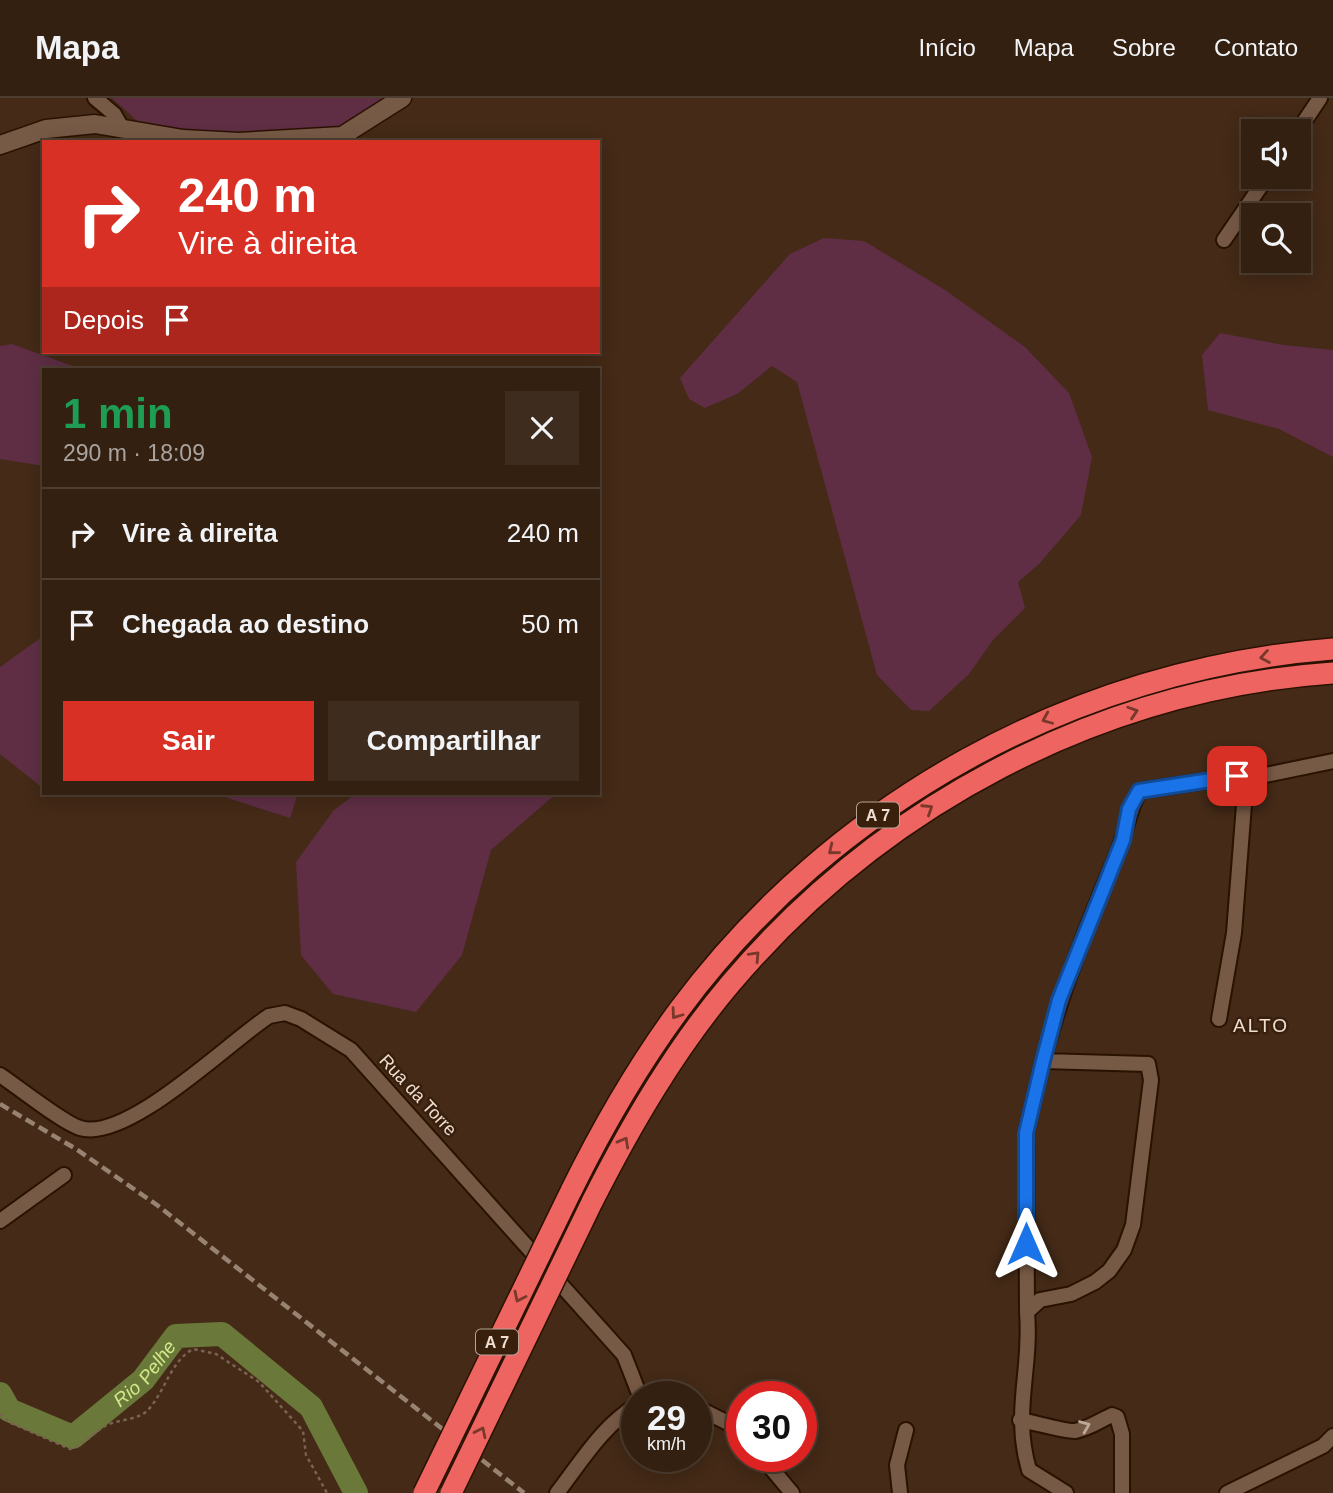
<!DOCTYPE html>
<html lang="pt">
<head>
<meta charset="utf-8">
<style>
  :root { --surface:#332011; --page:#3e2d1f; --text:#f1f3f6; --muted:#a9a39f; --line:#4e3e31; --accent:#d93025 }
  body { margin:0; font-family:Helvetica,sans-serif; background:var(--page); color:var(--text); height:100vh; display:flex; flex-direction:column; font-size:26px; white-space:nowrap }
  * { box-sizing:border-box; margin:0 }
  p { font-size:23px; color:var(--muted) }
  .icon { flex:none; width:38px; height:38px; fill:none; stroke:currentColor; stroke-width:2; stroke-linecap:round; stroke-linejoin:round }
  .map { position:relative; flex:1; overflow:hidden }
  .side { position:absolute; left:42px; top:270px; width:558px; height:427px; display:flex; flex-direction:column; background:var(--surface); border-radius:0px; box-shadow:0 4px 18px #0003,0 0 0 2px var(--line) }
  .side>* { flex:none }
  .top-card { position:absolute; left:42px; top:42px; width:558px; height:214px; border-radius:0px; box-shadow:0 4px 18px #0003,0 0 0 2px var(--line); background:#d93025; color:#fff; overflow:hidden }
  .tools { position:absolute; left:1241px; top:21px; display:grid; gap:14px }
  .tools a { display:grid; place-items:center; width:70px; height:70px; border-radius:0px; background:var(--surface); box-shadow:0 4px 18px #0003,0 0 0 2px var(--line); font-size:35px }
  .speed { position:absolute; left:621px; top:1283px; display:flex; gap:14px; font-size:35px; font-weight:700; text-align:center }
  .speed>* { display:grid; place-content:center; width:91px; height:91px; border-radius:50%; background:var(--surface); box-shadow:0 4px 18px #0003,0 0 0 2px var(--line); line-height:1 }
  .speed small { font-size:18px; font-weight:400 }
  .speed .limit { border:10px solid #d22; background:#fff; color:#111 }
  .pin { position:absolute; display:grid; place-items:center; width:60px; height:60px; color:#fff; margin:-30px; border-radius:14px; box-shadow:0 4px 10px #0006 }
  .me { position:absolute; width:77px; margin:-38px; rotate:0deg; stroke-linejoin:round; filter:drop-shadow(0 0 5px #0008) }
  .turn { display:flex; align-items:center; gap:24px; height:147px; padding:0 21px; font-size:32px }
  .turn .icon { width:91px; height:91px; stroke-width:2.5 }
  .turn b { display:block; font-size:49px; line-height:60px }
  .then { display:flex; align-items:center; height:66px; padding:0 21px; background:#0003; gap:14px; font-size:26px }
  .round { display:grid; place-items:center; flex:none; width:74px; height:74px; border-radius:0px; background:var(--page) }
  .head { display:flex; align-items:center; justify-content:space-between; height:119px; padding:0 21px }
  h1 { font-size:42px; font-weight:600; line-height:52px; color:#1e9e55 }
  .action { display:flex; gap:14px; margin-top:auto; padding:14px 21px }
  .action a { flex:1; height:80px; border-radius:0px; background:var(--accent); color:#fff; font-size:28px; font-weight:600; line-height:80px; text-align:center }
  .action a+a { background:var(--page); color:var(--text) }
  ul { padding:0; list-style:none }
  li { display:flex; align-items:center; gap:21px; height:91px; padding:0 21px; border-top:2px solid var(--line) }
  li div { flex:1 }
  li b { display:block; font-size:26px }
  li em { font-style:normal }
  header { display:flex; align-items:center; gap:42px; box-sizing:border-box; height:98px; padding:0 35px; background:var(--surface); border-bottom:2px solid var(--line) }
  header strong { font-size:33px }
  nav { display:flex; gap:38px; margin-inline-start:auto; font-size:24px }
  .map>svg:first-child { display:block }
</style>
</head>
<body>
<header>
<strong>Mapa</strong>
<nav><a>Início</a><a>Mapa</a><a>Sobre</a><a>Contato</a></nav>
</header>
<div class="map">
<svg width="1333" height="1395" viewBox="0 0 1333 1395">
  <rect width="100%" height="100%" fill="#442a17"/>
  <!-- green -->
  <path fill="#5f2e45" d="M112,0H402L342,38L247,41L144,29Z
    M824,140L864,143L945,192L1025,249L1069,295L1092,359L1081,417L1039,466L1018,484L1025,510L993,542L969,576L929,613L911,612L877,577L797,284L772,268L737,296L705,310L689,301L680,280L790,156Z
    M1220,235L1284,247L1333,252V359L1279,331L1208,312L1202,257Z
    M12,246L81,271H44V368L0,361V248Z
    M42,539L44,541V691L0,656V569Z
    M212,695H298L290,720Z
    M357,695H557L491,752L462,857L416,914L333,896L301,857L296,764L334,712Z"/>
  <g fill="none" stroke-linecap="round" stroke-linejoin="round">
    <!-- river -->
    <path stroke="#6a7939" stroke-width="24" id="s1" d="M0,1296L9,1312L73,1339L143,1282L176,1238L222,1236L311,1309L356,1395"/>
    <!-- minor casing -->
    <g stroke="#2a1201" stroke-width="18">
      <path id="minor" d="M95,0L114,16L122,30
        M1298,33L1320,0
        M1224,142L1267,79
        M1246,681L1333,663
        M1043,963C1062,891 1089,823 1118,754C1126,733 1129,713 1139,693L1237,678L1246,681L1234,835L1219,921
        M0,977C18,989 63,1025 80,1030C127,1045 230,943 269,918L285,915L301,921L351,952L624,1257L640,1298
        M0,1123L64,1077
        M1027,1214L1026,1035L1043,963L1148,966L1151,982L1133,1127L1124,1152L1109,1173L1095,1184L1071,1196L1040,1202L1027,1214C1032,1271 1012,1314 1029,1372L1066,1395
        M696,1309L730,1326L742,1337
        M1020,1322C1032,1324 1067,1334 1075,1333C1088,1331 1101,1322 1112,1317L1117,1319L1122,1336V1395
        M761,1358L792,1395
        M557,1395C581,1364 603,1327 637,1307
        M900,1395L897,1367L906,1332
        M1227,1395L1323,1348L1333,1338"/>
    </g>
    <!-- tertiary casing -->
    <g stroke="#2a1201" stroke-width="21">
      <path id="tertiary" d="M0,47L46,31L95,26L183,41L239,44L342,38L402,0"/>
    </g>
    <!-- motorway casing -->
    <g stroke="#2a1201" stroke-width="24">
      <path id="motorway" d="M571,1093C602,1030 637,969 679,912C833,704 1075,571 1333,551
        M592,1104C631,1027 675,951 731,885C882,707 1100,591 1333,575"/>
    </g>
    <!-- path -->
    <path stroke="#7a6352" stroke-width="2.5" stroke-dasharray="3.5 3.5" stroke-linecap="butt" d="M0,1316L11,1325L70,1351C87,1345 92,1335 107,1327C119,1321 139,1322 148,1312C166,1292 170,1264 193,1251L216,1256L259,1284L303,1333L306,1357L327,1395"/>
    <!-- minor -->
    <use href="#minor" stroke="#775a46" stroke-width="14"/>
    <!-- tertiary -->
    <use href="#tertiary" stroke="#775a46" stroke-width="18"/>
    <!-- motorway -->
    <use href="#motorway" stroke="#ee6461" stroke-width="21"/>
    <!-- rail -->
    <path stroke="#988373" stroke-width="4.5" stroke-dasharray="10 5" stroke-linecap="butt" d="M0,1006L76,1051L157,1107L524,1395"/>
    <!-- motorway-bridge casing -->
    <g stroke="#2a1201" stroke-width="24" stroke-linecap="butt">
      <path id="motorway-bridge" d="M424,1395L571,1093
        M451,1395L592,1104"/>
    </g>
    <!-- motorway-bridge -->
    <use href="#motorway-bridge" stroke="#ee6461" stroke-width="21"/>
  </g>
  <!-- one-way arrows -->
  <defs><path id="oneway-chevron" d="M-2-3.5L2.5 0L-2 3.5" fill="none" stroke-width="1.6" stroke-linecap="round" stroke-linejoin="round" transform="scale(1.75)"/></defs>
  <g stroke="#78382a">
    <use href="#oneway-chevron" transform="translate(1265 559) rotate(171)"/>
    <use href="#oneway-chevron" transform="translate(1133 614) rotate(-18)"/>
    <use href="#oneway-chevron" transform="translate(1047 621) rotate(157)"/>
    <use href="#oneway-chevron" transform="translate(928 711) rotate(-33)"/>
    <use href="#oneway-chevron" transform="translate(833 752) rotate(141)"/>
    <use href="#oneway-chevron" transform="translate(755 858) rotate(-47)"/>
    <use href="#oneway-chevron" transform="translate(676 916) rotate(126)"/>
    <use href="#oneway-chevron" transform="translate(624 1044) rotate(-61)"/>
    <use href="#oneway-chevron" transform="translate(519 1199) rotate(116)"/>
    <use href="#oneway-chevron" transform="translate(481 1334) rotate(-64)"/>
  </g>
  <use stroke="#bea999" href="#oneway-chevron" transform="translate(1085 1328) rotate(-22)"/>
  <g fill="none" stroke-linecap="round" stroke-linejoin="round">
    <!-- route casing -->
    <g stroke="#114b97" stroke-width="18">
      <path id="route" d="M1026,1146V1035L1043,963L1059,902L1123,742L1129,711L1139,693L1237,678"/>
    </g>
    <!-- route -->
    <use href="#route" stroke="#1a73e8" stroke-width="12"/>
  </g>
  <g text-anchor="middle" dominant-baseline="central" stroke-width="5" stroke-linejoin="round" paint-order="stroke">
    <!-- shield labels -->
    <g fill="#39200d" stroke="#b8a496" stroke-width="2">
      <rect x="857" y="704.5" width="42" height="25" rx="5"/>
      <rect x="476" y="1231.5" width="42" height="25" rx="5"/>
    </g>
    <g font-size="16" font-weight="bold" fill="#eeddd1">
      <text x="878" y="717">A 7</text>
      <text x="497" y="1244">A 7</text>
    </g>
    <!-- street labels -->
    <g font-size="18" fill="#eeddd1" stroke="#39200d">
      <text transform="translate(418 997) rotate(47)">Rua da Torre</text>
    </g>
    <!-- neighbourhood labels -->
    <g font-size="19" letter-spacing="2" fill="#eeddd1" stroke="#39200d">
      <text x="1261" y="927">ALTO</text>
    </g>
    <!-- water labels -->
    <g font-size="19" font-style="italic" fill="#d0e88a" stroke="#39200d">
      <text stroke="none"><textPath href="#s1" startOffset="184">Rio Pelhe</textPath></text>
    </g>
  </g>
</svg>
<div class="tools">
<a><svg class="icon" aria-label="sound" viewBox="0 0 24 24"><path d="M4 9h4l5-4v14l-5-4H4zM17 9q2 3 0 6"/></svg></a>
<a><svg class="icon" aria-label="search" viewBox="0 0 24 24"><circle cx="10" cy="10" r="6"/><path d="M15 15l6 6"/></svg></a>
</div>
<div class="speed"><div>29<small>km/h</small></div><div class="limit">30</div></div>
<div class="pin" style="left:1237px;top:678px;background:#d93025"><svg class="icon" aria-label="arrive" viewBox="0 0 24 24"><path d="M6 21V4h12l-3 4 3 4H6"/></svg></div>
<svg class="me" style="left:1026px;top:1146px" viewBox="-20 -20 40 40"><path d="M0-17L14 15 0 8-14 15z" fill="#1a73e8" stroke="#fff" stroke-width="4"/></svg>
<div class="top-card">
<div class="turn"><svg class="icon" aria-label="right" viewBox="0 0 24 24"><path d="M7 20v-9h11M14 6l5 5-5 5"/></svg><div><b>240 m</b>Vire à direita</div></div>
<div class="then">Depois<svg class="icon" aria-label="arrive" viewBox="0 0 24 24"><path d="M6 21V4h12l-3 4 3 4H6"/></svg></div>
</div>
<section class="side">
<div class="head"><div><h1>1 min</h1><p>290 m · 18:09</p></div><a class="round"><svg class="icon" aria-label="close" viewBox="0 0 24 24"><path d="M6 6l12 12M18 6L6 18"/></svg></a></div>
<ul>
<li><svg class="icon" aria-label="right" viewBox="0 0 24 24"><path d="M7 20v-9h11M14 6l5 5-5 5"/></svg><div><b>Vire à direita</b></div><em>240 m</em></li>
<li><svg class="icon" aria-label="arrive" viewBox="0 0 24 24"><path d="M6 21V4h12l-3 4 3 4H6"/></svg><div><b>Chegada ao destino</b></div><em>50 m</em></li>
</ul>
<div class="action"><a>Sair</a><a>Compartilhar</a></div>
</section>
</div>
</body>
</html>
